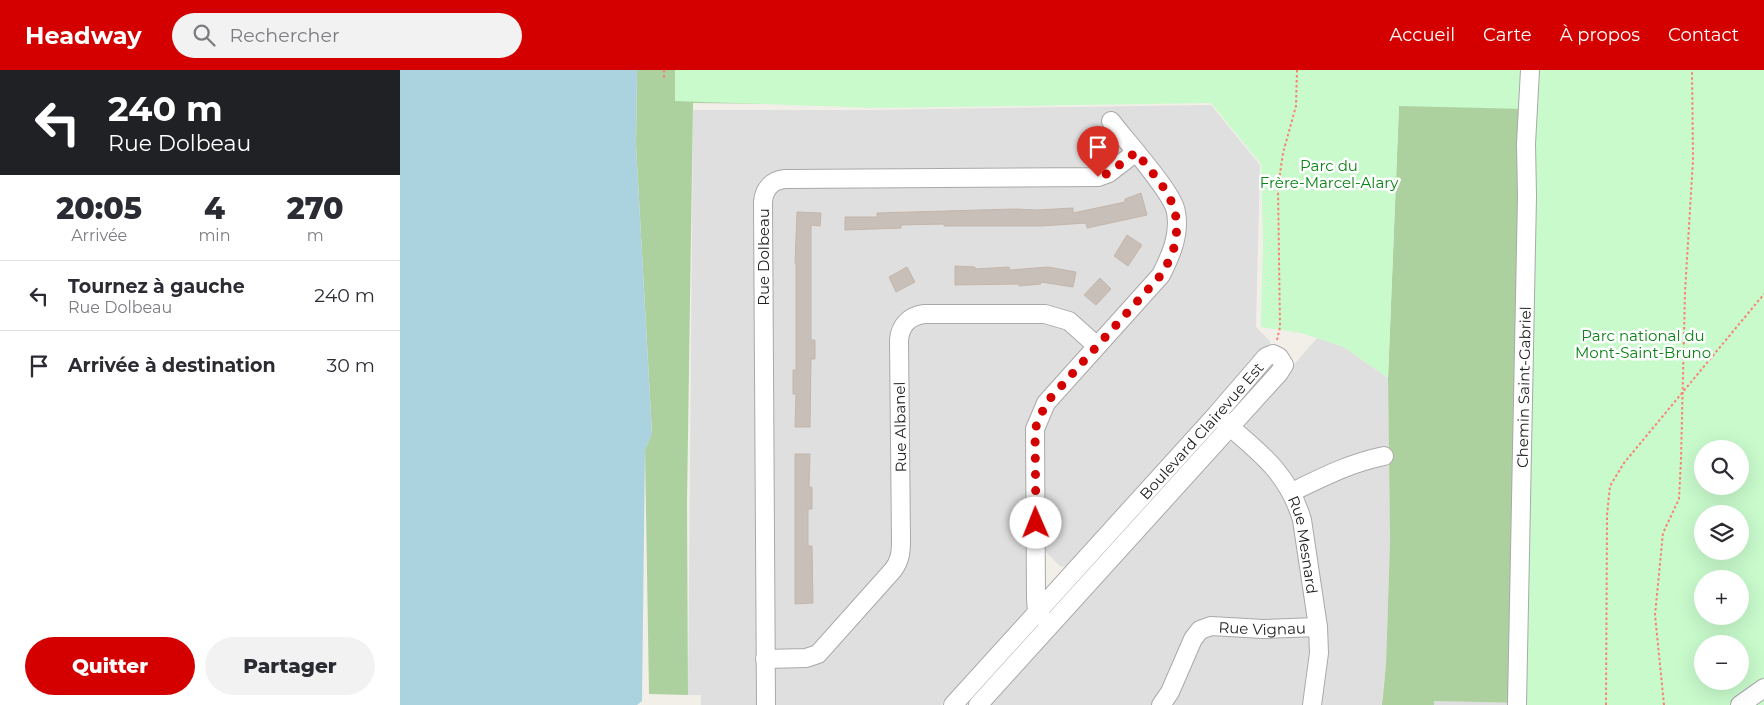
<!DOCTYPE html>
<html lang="fr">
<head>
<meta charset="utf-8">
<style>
  :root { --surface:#fff; --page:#f2f2f3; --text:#2b2b33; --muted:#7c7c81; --line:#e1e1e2; --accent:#d40000 }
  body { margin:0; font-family:Montserrat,sans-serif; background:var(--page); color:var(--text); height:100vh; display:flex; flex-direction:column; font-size:19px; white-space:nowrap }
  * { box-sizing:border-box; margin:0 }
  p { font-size:16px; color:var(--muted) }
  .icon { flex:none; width:28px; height:28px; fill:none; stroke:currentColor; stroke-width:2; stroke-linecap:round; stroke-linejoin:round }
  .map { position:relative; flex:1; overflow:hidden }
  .panel { display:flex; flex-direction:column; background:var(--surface); width:400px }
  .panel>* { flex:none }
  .banner { background:#202124; color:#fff; overflow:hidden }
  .tools { position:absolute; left:1294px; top:370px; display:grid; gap:10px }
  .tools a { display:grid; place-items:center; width:55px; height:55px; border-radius:50%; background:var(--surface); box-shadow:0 5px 20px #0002; font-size:25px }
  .pin { position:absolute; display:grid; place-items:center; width:42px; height:42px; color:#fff; margin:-51px -21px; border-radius:50% 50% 50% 0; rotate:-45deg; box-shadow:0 0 5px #0007 }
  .pin .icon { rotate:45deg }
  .me { position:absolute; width:55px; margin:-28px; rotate:359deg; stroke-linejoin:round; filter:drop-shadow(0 0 4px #0008) }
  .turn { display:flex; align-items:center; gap:18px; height:105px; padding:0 25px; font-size:22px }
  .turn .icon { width:65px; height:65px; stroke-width:2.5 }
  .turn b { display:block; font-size:35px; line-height:42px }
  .eta { display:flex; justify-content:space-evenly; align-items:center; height:85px; text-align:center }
  .eta b { font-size:30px; font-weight:800; line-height:35px }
  .button { display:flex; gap:10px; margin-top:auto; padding:10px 25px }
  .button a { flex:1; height:58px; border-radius:30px; background:var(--accent); color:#fff; font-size:20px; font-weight:800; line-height:58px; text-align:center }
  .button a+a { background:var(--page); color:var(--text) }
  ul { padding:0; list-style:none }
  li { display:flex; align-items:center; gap:15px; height:70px; padding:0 25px; border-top:1px solid var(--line) }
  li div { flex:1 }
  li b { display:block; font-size:19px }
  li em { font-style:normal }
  header { display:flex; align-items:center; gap:30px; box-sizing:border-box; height:70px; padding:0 25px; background:var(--accent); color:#fff }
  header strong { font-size:24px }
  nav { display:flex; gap:28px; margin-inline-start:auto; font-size:18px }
  .search { width:350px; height:45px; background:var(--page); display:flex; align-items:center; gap:12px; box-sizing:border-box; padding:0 18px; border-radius:28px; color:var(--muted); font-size:19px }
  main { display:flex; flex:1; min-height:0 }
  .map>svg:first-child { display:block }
</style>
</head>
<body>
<header>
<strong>Headway</strong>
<div class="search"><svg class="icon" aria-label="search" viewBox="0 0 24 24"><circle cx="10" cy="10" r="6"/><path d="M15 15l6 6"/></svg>Rechercher</div>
<nav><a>Accueil</a><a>Carte</a><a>À propos</a><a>Contact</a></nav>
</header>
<main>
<section class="panel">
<div class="banner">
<div class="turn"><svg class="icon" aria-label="left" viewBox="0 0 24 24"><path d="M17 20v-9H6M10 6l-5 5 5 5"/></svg><div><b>240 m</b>Rue Dolbeau</div></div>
</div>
<div class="eta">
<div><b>20:05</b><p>Arrivée</p></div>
<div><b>4</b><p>min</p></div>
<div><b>270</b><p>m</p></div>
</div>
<ul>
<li><svg class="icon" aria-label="left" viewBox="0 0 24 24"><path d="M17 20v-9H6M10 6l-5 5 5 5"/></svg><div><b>Tournez à gauche</b><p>Rue Dolbeau</p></div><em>240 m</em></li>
<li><svg class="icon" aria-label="arrive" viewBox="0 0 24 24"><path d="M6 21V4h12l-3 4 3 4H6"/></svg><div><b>Arrivée à destination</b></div><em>30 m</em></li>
</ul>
<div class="button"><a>Quitter</a><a>Partager</a></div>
</section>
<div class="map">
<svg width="1364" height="635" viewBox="0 0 1364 635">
  <rect width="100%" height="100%" fill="#f2efe9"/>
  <!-- residential -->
  <path fill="#e0dfdf" d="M811,35L860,95L856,257L871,272L857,288L855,287L667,495L664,497L660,496L647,483L644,476L627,477L628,536L624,542L541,635H301V625H288L293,40H470Z
    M917,268L944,277L988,308L990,472L986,594L982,629L1113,633V635H590L827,373L833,372L847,360L845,358L847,351L892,300L891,298Z"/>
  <!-- forest -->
  <path fill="#add19e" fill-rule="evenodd" d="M237,0H474V35L293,33L287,432L288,625L249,624L245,380L252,363L236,75Z
    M1364,0V611L1123,633L1034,631V635H982L986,594L990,472L988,308L999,34ZM1302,379H1340V416H1302ZM1302,444H1340V481H1302ZM1302,509H1340V546H1302ZM1302,574H1340V611H1302Z"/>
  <!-- park -->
  <path fill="#c8facc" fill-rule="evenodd" d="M275,0H1364V635H1113L1128,39L999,36L988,308L944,277L901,263L861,257L863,171L861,94L811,33L476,38L275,31ZM1302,379H1340V416H1302ZM1302,444H1340V481H1302ZM1302,509H1340V546H1302ZM1302,574H1340V611H1302Z"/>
  <!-- water -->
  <path fill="#aad3df" d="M0,0H237L236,75L252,364L245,380L242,631L237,635H0Z"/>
  <!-- building -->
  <path fill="#c7bfb8" stroke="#c4b6ab" d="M741,123L747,145L687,158L686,153L641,156H544V154L501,155V158L445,160V147H477V143L614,139L637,140L673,138V143L725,132V129Z
    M397,142L421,143L420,156L411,155V270H415V289H411L410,357H395L396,324H393V300H396V193H395Z
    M727,165L742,175L728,196L714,186Z
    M555,196L575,197V199L609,197L610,200L648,197L676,202L673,217L641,212V214L619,216V214L555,215Z
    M507,197L515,212L496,222L489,207Z
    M700,208L711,219L696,235L684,225Z
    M395,384H410L409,417H412V439H408V476H412L413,533L395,534Z"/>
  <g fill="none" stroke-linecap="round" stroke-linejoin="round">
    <!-- minor casing -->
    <g stroke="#a9a9a9" stroke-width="20">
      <g id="minor">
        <path id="s1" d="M822,350C858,381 888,402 902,450L918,557L919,583L912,635"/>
        <path d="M892,422C923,407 950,393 984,386"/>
        <path d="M641,546L637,543L636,528L635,359L646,333L761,205C771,185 780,165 776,142C773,122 725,70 711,51"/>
        <path d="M365,589L406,588L418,584L493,500C500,491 501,482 501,471L499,270C500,256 509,246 524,244H645L669,251L697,276"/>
        <path d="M366,635L363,132C364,119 372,110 385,109L698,107L709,103L736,82"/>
        <path id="s2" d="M553,635L816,345L866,287L873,284L879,287L884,295L879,303L578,635"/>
        <path id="s3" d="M761,635L770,622L793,569L800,560L811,556L863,559L918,557"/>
        <path id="s4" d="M1117,635L1127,126L1126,74L1130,0"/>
        <path d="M1340,635L1364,618"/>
      </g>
    </g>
    <!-- path -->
    <path stroke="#fa8072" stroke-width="2" stroke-dasharray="2.5 2.5" stroke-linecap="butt" d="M264,0V8
      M877,270L880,257L878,117L883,83L896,36L897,0
      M1206,635L1207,445L1210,416L1224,393L1364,224
      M1264,635L1255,545L1263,463L1279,429L1281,390L1285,222L1293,90L1292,0"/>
    <!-- minor -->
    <use href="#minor" stroke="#fff" stroke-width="18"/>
  </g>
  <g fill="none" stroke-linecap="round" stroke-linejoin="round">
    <!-- route -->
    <path stroke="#d40000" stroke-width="9" stroke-dasharray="0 16.2" d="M636,453L635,359L646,333L761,205C765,197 771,189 773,181C786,135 762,116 736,82L709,103L698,107"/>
  </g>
  <g text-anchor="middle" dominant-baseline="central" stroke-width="5" stroke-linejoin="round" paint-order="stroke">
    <!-- park labels -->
    <g font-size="15" fill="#0c8416" stroke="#fff">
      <text x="929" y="95">Parc du<tspan x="929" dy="17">Frère-Marcel-Alary</tspan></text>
      <text x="1243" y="265">Parc national du<tspan x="1243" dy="17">Mont-Saint-Bruno</tspan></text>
    </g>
    <!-- street labels -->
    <g font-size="15" fill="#222" stroke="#fff">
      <text transform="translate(363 187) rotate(-90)">Rue Dolbeau</text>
      <text stroke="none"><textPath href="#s4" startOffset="318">Chemin Saint-Gabriel</textPath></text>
      <text transform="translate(500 357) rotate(-91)">Rue Albanel</text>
      <text stroke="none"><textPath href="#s2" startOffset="370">Boulevard Clairevue Est</textPath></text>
      <text stroke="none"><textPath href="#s1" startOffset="155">Rue Mesnard</textPath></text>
      <text stroke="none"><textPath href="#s3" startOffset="148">Rue Vignau</textPath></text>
    </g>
  </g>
</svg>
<div class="tools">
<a><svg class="icon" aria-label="search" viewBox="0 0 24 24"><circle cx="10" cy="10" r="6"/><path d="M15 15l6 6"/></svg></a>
<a><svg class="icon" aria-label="layers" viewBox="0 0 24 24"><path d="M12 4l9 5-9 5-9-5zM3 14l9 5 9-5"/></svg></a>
<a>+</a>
<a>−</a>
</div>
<div class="pin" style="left:698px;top:107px;background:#d93025"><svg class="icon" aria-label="arrive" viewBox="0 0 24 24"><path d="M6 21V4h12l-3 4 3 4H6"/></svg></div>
<svg class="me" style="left:636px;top:453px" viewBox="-20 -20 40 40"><circle r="19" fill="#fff"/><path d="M0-13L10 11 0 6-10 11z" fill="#d40000"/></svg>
</div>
</main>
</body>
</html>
